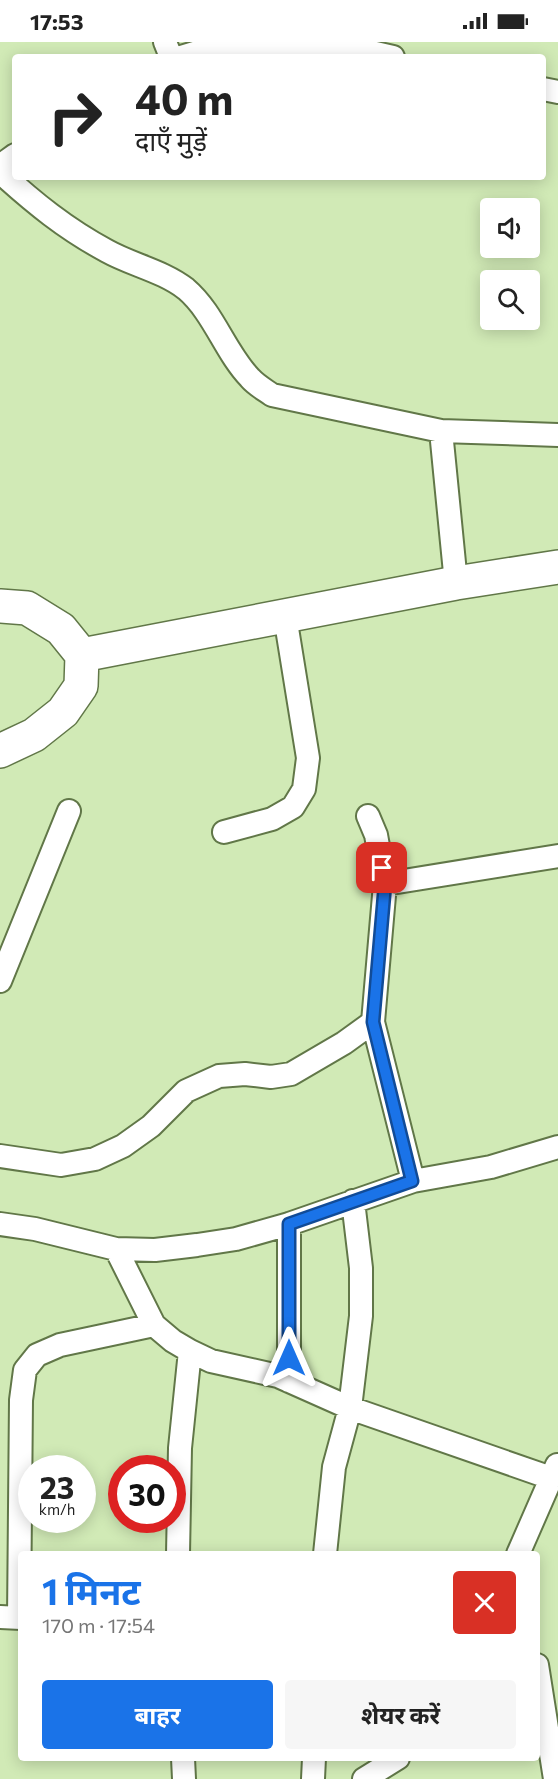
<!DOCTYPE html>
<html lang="hi">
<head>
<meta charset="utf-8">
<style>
  :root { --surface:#fff; --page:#f6f6f6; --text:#222; --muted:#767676; --accent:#1a73e8 }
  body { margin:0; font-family:Commissioner,"Noto Sans Devanagari",sans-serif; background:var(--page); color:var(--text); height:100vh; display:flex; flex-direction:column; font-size:22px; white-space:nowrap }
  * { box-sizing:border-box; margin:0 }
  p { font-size:20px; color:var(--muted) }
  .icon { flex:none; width:33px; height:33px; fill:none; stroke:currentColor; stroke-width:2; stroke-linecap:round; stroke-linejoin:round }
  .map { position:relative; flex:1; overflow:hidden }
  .drawer { position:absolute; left:18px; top:1509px; width:522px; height:210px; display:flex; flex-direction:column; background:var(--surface); border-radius:6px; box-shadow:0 3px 15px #0003 }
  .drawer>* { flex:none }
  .banner { position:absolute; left:12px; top:12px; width:534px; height:126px; border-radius:6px; box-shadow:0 3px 15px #0003; background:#fff; color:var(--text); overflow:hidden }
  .buttons { position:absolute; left:480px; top:156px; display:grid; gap:12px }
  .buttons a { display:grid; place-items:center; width:60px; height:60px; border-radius:6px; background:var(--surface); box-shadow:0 3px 15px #0003; font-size:30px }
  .speed { position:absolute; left:18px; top:1413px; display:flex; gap:12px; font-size:30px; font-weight:700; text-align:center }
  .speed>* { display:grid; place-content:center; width:78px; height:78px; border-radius:50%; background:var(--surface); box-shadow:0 3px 15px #0003; line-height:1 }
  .speed small { font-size:15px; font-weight:400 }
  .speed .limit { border:9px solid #d22; background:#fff; color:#111 }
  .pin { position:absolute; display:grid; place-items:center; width:51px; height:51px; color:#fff; margin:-26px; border-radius:12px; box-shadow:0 3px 9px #0006 }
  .me { position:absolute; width:66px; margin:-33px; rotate:0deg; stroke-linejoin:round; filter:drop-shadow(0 0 4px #0008) }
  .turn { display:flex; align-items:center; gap:21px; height:126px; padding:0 24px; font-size:27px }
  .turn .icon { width:78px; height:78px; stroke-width:2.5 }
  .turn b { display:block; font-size:42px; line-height:51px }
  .round { display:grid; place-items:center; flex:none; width:63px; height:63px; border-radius:6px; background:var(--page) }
  .summary { display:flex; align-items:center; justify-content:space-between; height:102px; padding:0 24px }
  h1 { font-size:36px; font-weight:700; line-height:45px; color:var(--accent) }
  .action { display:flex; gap:12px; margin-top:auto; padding:12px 24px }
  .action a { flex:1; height:69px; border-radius:6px; background:var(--accent); color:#fff; font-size:24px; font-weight:700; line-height:69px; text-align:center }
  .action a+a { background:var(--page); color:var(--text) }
  .status { display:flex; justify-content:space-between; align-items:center; height:42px; padding:0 30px; background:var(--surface); direction:ltr }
  .status svg { height:16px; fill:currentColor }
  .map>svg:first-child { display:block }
</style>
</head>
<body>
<div class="status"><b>17:53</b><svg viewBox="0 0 49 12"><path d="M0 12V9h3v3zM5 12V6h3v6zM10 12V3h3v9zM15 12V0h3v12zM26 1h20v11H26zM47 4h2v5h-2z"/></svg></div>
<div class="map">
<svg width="558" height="1737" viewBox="0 0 558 1737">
  <rect width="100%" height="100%" fill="#d1eab6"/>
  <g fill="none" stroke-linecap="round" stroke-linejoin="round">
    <!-- street casing -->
    <g stroke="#617748" stroke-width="26">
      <path id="street" d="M165,0L171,15
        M181,15L201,9L256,3L336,2L393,15
        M543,47L558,50
        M0,124L15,113
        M0,130C34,161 66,187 107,209C132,223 163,229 186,247C214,271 225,310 250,336C256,343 265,348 272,353L441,389L558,393
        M441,389L456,541
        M368,774L376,793L385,842L373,980L413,1139
        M224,790L272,777L293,765L304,747L308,716L285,574
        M385,842L558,814
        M0,939L69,769
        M0,1114L61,1123L95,1117L123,1104L151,1084L186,1049L219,1034L245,1032L271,1035L291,1032L344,1001L373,980
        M0,1182L35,1187L116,1207L155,1208L197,1203L236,1197L289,1182L413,1139L491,1125L558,1105
        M116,1207L154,1283L173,1299L190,1309L211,1319L278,1334L350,1366L551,1436
        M289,1339V1182
        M178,1512L180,1406L190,1309
        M325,1512L334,1425L350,1366L361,1274V1226L353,1159
        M518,1512L557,1423
        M0,1575L21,1576
        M19,1576L21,1358L25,1328L37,1313L60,1303L154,1283
        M537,1623L555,1737
        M183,1716L184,1737
        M313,1737L314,1716
        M364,1737L398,1716"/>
    </g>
    <!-- highway casing -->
    <g stroke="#617748" stroke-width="36">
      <path id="highway" d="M0,564L27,566L61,587L82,613L81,644L63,670L34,693L0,709
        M82,613L456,541L558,525"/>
    </g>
    <!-- street -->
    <use href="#street" stroke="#fff" stroke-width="22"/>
    <!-- highway -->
    <use href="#highway" stroke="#fff" stroke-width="33"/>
  </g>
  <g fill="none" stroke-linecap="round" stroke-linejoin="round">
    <!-- route casing -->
    <g stroke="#114b97" stroke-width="15">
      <path id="route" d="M289,1316V1182L412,1139L373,980L385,842L382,826"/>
    </g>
    <!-- route -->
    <use href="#route" stroke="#1a73e8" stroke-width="10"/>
  </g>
</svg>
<div class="buttons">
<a><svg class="icon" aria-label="sound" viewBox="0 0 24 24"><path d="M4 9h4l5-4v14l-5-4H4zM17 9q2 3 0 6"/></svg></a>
<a><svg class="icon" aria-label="search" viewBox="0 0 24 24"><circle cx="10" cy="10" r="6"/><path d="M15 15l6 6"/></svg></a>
</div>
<div class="speed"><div>23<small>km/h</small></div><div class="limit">30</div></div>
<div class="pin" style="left:382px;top:826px;background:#d93025"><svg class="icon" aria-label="arrive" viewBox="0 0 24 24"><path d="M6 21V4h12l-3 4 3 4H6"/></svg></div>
<svg class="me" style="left:289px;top:1316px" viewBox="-20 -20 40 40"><path d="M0-17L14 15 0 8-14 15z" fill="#1a73e8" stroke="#fff" stroke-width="4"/></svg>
<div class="banner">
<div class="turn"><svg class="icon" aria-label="right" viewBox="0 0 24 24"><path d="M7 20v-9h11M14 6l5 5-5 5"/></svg><div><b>40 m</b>दाएँ मुड़ें</div></div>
</div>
<section class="drawer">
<div class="summary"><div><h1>1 मिनट</h1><p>170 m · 17:54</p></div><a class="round" style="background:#d93025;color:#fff"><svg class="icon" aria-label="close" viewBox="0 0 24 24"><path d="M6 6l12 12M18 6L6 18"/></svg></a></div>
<div class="action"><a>बाहर</a><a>शेयर करें</a></div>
</section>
</div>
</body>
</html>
